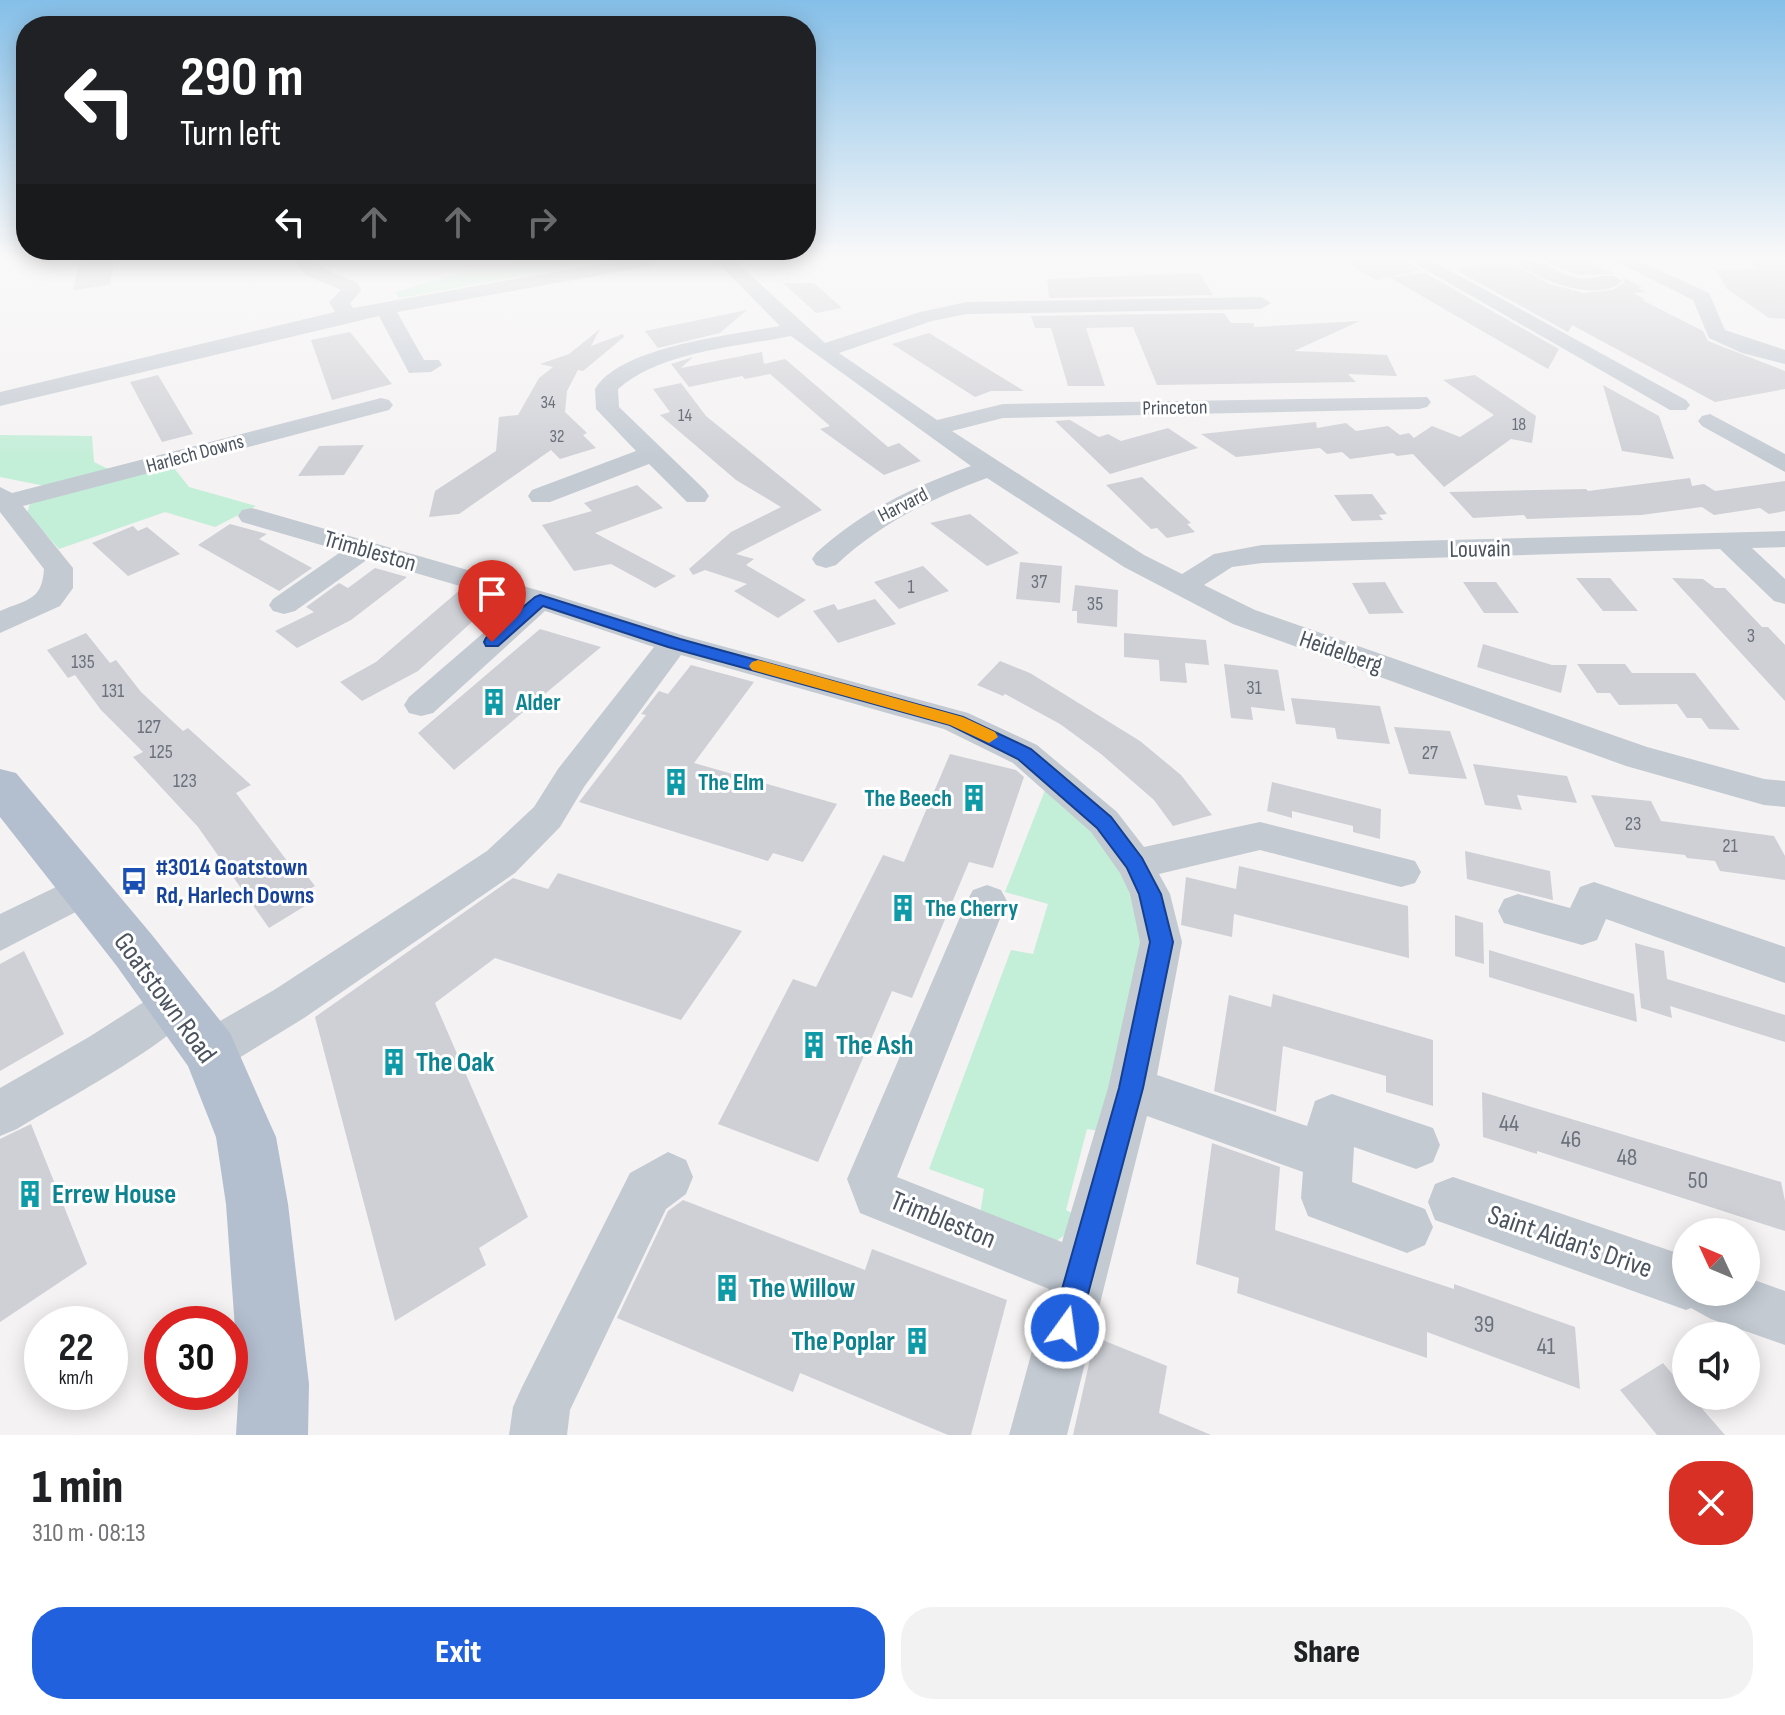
<!DOCTYPE html>
<html lang="en">
<head>
<meta charset="utf-8">
<style>
  :root { --surface:#fff; --page:#f2f2f2; --text:#202124; --muted:#757577; --accent:#2161de }
  body { margin:0; font-family:"Sofia Sans Condensed",sans-serif; background:var(--page); color:var(--text); height:100vh; display:flex; flex-direction:column; font-size:30px; white-space:nowrap }
  * { box-sizing:border-box; margin:0 }
  p { font-size:26px; color:var(--muted) }
  .icon { flex:none; width:44px; height:44px; fill:none; stroke:currentColor; stroke-width:2; stroke-linecap:round; stroke-linejoin:round }
  .map { position:relative; height:1435px; overflow:hidden }
  .side { display:flex; flex-direction:column; background:var(--surface); flex:1 }
  .side>* { flex:none }
  .hud { position:absolute; left:16px; top:16px; width:800px; height:244px; border-radius:32px; box-shadow:0 4px 20px #0003; background:#202124; color:#fff; overflow:hidden }
  .needle { width:52px; rotate:314deg }
  .controls { position:absolute; left:1672px; top:1218px; display:grid; gap:16px }
  .controls a { display:grid; place-items:center; width:88px; height:88px; border-radius:50%; background:var(--surface); box-shadow:0 4px 20px #0003; font-size:40px }
  .speed { position:absolute; left:24px; top:1306px; display:flex; gap:16px; font-size:40px; font-weight:700; text-align:center }
  .speed>* { display:grid; place-content:center; width:104px; height:104px; border-radius:50%; background:var(--surface); box-shadow:0 4px 20px #0003; line-height:1 }
  .speed small { font-size:20px; font-weight:400 }
  .speed .limit { border:12px solid #d22; background:#fff; color:#111 }
  .pin { position:absolute; display:grid; place-items:center; width:68px; height:68px; color:#fff; margin:-82px -34px; border-radius:50% 50% 50% 0; rotate:-45deg; box-shadow:0 0 8px #0007 }
  .pin .icon { rotate:45deg }
  .me { position:absolute; width:88px; margin:-44px; rotate:14deg; stroke-linejoin:round; filter:drop-shadow(0 0 6px #0008) }
  .turn { display:flex; align-items:center; gap:28px; height:168px; padding:0 32px; font-size:36px }
  .turn .icon { width:104px; height:104px; stroke-width:2.5 }
  .turn b { display:block; font-size:56px; line-height:68px }
  .lanes { display:flex; align-items:center; height:76px; padding:0 32px; background:#0003; justify-content:center; gap:40px; direction:ltr }
  .lanes .off { opacity:.35 }
  .round { display:grid; place-items:center; flex:none; width:84px; height:84px; border-radius:32px; background:var(--page) }
  .headline { display:flex; align-items:center; justify-content:space-between; height:136px; padding:0 32px }
  h1 { font-size:48px; font-weight:800; line-height:60px }
  .cta { display:flex; gap:16px; margin-top:auto; padding:16px 32px }
  .cta a { flex:1; height:92px; border-radius:32px; background:var(--accent); color:#fff; font-size:32px; font-weight:800; line-height:92px; text-align:center }
  .cta a+a { background:var(--page); color:var(--text) }
  .map>svg:first-child { display:block }
</style>
</head>
<body>
<div class="map">
<svg width="1785" height="1435" viewBox="0 0 1785 1435">
  <rect width="100%" height="100%" fill="#f4f2f2"/>
  <!-- green -->
  <path fill="#c3eed8" d="M454,260H614L399,298L395,292L471,269Z
    M0,435L92,436L94,462L110,470L45,486L0,477Z
    M170,463L189,487L256,506L215,527L165,512L59,549L27,513L30,504Z
    M1047,785L1089,829L1118,868L1135,904L1142,941L1099,1131L1087,1129L1066,1210L1079,1217L1074,1229L1056,1241L980,1215L984,1189L929,1169L1011,950L1033,954L1048,904L1005,892Z"/>
  <!-- building -->
  <path fill="#cfd0d6" d="M86,260H114L110,285L73,290L79,263Z
    M1343,260H1406L1421,270L1389,277L1425,273L1559,349L1548,369L1389,277L1376,280Z
    M1557,260H1586L1615,274L1578,275L1544,261Z
    M1749,260H1785V319L1769,318L1727,289L1716,270L1756,269Z
    M1491,265H1516L1550,284L1583,293L1612,290L1625,282L1622,277L1642,287L1638,288L1646,292L1633,293L1645,299L1642,300L1703,331L1708,341L1785,371V389L1715,402L1572,325L1568,332L1454,269Z
    M1199,273L1213,295L1049,298L1047,279Z
    M783,283H814L842,308L816,313Z
    M747,310L720,333L658,348L645,331Z
    M1224,313L1231,323H1254V327L1360,321L1294,351L1387,355L1397,376L1348,374L1356,382L1157,385L1133,327L1086,328L1105,386H1068L1051,328H1035L1031,316Z
    M600,329L591,346L623,334L624,337L583,371L578,370L567,391L565,412L587,433L583,435L596,448L560,459L551,450L459,514L429,517L435,491L496,451L499,417L518,415L539,378L553,367L540,364L569,354Z
    M350,332L392,384L332,400L311,340Z
    M929,333L1024,391H991L975,397L892,344Z
    M762,352L764,364L785,359L888,447L899,443L921,461L884,475L820,429L830,426L770,374L745,379L742,376L689,387L671,364L693,357L681,368Z
    M158,375L193,434L162,442L130,382Z
    M1475,375L1536,416L1532,443L1511,439L1444,487L1413,454L1397,456L1393,453L1350,459L1342,452L1327,454L1320,448L1236,457L1201,434L1316,422L1317,428L1346,423L1356,431L1388,426L1400,435L1409,433L1414,438L1432,426L1460,437L1494,415L1443,380Z
    M681,383L706,416L822,510L736,554L754,559L746,565L806,600L778,618L734,591L747,584L705,570L693,575L689,569L731,532L781,507L736,480L660,415L670,412L653,389Z
    M1603,385L1659,416L1674,459L1622,451Z
    M1070,420L1099,437L1108,434L1121,441L1168,428L1198,448L1110,474L1055,421Z
    M364,445L344,475L298,476L319,446Z
    M1142,477L1191,523L1187,524L1195,532L1167,538L1157,528L1151,529L1106,485Z
    M1690,478L1692,486L1704,484L1715,491L1785,481V511L1769,514L1760,508L1714,515L1702,507L1641,515L1527,519L1524,515L1473,518L1449,492L1586,489L1588,491Z
    M637,485L663,508L595,533L676,576L655,588L611,564L574,571L542,525L592,511L584,503Z
    M1372,494L1387,514L1379,515L1383,520L1352,521L1334,495Z
    M970,514L1019,553L987,566L930,523Z
    M230,524L267,534L259,539L312,568L279,591L198,545Z
    M133,526L138,531L147,527L180,554L128,576L92,543Z
    M1020,562L1062,566L1060,603L1016,599Z
    M923,566L949,591L899,609L874,582Z
    M375,568L407,577L351,620L297,648L275,631L314,612L306,607L339,583L348,588Z
    M1576,578H1610L1638,611H1603Z
    M1672,578L1703,579L1715,588H1725L1762,627H1768L1785,645V701Z
    M1385,582L1400,608L1404,613L1369,614L1352,583Z
    M1463,582H1496L1519,613H1484Z
    M1075,585L1118,590L1117,627L1077,623V611H1072Z
    M461,589L496,600L418,671L362,701L340,682L376,662Z
    M875,599L896,624L838,643L813,611L834,604L838,610Z
    M540,629L601,647L454,770L418,733Z
    M86,633L110,663L116,660L141,692L183,731L188,728L251,785L236,793L294,870L300,867L315,886L297,896L305,906L269,928L198,827L133,757L143,752L101,710L75,675L68,678L47,650Z
    M1124,633L1206,640L1209,665L1185,663L1187,683L1160,681L1159,660L1124,657Z
    M1483,644L1552,665H1567L1561,693L1477,667Z
    M1000,661L1030,673L1140,741L1181,775L1212,815L1173,826L1154,800L1101,754L1060,724L1005,694L1003,696L977,685Z
    M1224,664L1278,670L1285,711L1251,707L1253,720L1231,718Z
    M1577,664H1625L1632,673H1695L1740,730L1709,729L1701,718H1687L1677,704L1619,705L1610,693H1597Z
    M691,665L754,682L694,763L837,804L803,862L773,853L768,861L579,802L646,715L641,714L652,700L659,691L668,694Z
    M1291,698L1380,706L1390,744L1337,739L1335,728L1296,724Z
    M1394,727L1450,731L1467,779L1409,774Z
    M950,754L1016,770L1024,777L993,868L969,862L912,998L892,991L818,1162L718,1124L793,979L816,987L883,855L904,862Z
    M1473,764L1567,776L1577,803L1517,795L1522,810L1485,805Z
    M1272,782L1381,809L1380,839L1353,832V826L1292,811V818L1267,811Z
    M1591,795L1651,801L1661,821L1774,836L1785,856V880L1720,871L1715,861L1687,858L1685,855L1615,847Z
    M1465,851L1550,871L1553,900L1467,879Z
    M1239,866L1408,906L1409,958L1234,914L1232,937L1181,925L1186,877L1236,889Z
    M558,873L742,931L681,1020L495,958L435,1003L528,1217L479,1248L486,1265L395,1321L315,1017L513,878L548,889Z
    M1455,915L1483,923L1484,964L1455,956Z
    M1635,943L1664,951L1667,979L1785,1015V1042L1670,1006L1672,1018L1641,1008Z
    M1489,950L1634,994L1637,1022L1489,977Z
    M24,951L64,1034L0,1071V964Z
    M1273,994L1433,1040V1106L1386,1092V1076L1283,1046L1276,1112L1214,1091L1229,995L1271,1007Z
    M1482,1092L1781,1182L1785,1201V1231L1537,1151V1154L1483,1137Z
    M31,1124L87,1264L0,1322V1139Z
    M1212,1143L1280,1167L1275,1230L1454,1289V1284L1575,1327L1580,1389L1427,1332V1358L1237,1293L1239,1278L1196,1264Z
    M683,1200L865,1270L872,1249L1007,1300L971,1435H948L800,1373L793,1392L617,1318L668,1211Z
    M1095,1337L1167,1366L1159,1413L1211,1435H1073Z
    M1663,1363L1686,1390V1396H1691L1725,1435H1657L1620,1390Z"/>
  <g fill="none" stroke-linecap="round" stroke-linejoin="round">
    <!-- minor -->
    <path fill="#c3cad2" fill-rule="evenodd" d="M295,260H314L320,267L358,283L361,291L350,303L353,308L620,260H658L649,266L397,312L424,360H439L442,365L431,372L409,373L379,316L0,406V392L335,312L329,302L341,290L306,275Z
      M715,260H734L825,343L920,312L967,302L1261,297L1271,303L1261,309L967,314L932,321L839,353L937,420L1003,404L1427,397L1431,402L1427,407L1419,409L1003,418L952,431L1144,555L1182,574L1214,554L1262,545L1785,531V547L1752,548L1785,579V604L1774,601L1720,549L1262,563L1232,567L1204,585L1255,610L1647,747L1764,779L1785,781V807L1764,805L1626,766L1233,624L1124,567L987,478C930,499 881,523 836,565L826,568L816,565L812,559L816,553C862,511 913,487 971,466L791,336C736,347 662,351 618,389L619,407L705,490L709,496L705,502H687L649,464L550,502H532L528,496L532,490L636,451L596,409L595,389C621,346 733,335 780,326Z
      M1409,260H1431L1686,400L1690,405L1686,410H1670Z
      M1515,260C1547,259 1551,272 1577,278C1592,282 1609,269 1622,281C1600,304 1533,280 1515,260Z
      M1613,260H1637L1709,293L1725,330L1785,350V364L1742,353L1709,338L1693,300Z
      M381,398L389,400L393,405L389,410L23,506L73,568V588L60,606L0,633V611C27,599 42,601 44,569L0,512V487L12,493Z
      M1710,414L1785,454V472L1702,426L1698,421L1702,416Z
      M252,508L551,594L685,636L968,713L1037,745L1117,812L1144,847L1260,822L1415,861L1421,872L1415,883L1401,887L1260,850L1159,874L1170,894L1182,942L1157,1075L1307,1126L1315,1101L1332,1094L1433,1128L1440,1145L1433,1162L1416,1169L1354,1147L1352,1182L1425,1209L1433,1227L1425,1245L1407,1253L1308,1216L1301,1198L1303,1172L1147,1116L1067,1435H1009L1049,1289L860,1213L847,1179L967,901L973,890L987,885L1001,890L1007,901L897,1177L1062,1242L1108,1088L1140,942L1130,894L1120,873L1091,832L1013,763L944,729L681,655L584,787L560,827L515,873L304,1018L226,1066L210,1072L194,1066L187,1051L194,1036L274,990L487,851L534,807L558,769L654,647L545,611L433,713L421,716L409,713L404,705L409,697L518,603L368,559L295,611L284,614L273,611L269,605L273,599L342,551L242,522L238,516L242,510Z
      M85,873L99,878L105,889L99,900L0,951V914Z
      M1594,882L1785,947V983L1606,919L1597,940L1582,945L1504,923L1498,911L1504,899L1518,894L1570,908L1580,887Z
      M176,986L191,991L198,1005C182,1038 54,1106 17,1129L0,1136V1088L89,1037L161,991Z
      M668,1152L686,1160L693,1177L686,1194L666,1209L570,1410L567,1435H509L513,1407L522,1387L630,1173Z
      M1453,1177L1686,1256V1292H1746V1277L1785,1291V1345L1711,1319L1691,1308L1686,1310L1435,1220L1428,1202L1435,1184Z"/>
    <!-- major -->
    <path fill="#b3becf" fill-rule="evenodd" d="M0,769L16,773L152,935L230,1033L267,1117L276,1137L288,1204L309,1384L308,1435H236L239,1384L226,1204L216,1137L188,1066L116,965L0,817Z"/>
  </g>
  <!-- sky -->
  <linearGradient id="sky" x2="0" y2="1"><stop stop-color="#85bfe8"/><stop offset="0.56" stop-color="#faf9f9"/><stop offset="1" stop-color="#faf9f9" stop-opacity="0"/></linearGradient>
  <rect width="1785" height="461" fill="url(#sky)"/>
  <!-- route -->
  <path fill="#2161de" stroke="#153f90" stroke-width="2" d="M540,595L680,639L963,717L1031,749L1111,817L1142,858L1161,894L1173,942L1143,1088L1076,1339L1065,1343L1055,1339L1051,1328L1119,1088L1150,942L1139,894L1127,868L1097,828L1018,759L950,725L668,647L543,606L498,646H486L484,642L486,638L535,597Z"/>
  <!-- slow -->
  <path fill="#f59e0b" d="M758,660L963,717L995,732L998,737L989,743L950,725L752,670L749,666L752,662Z"/>
  <!-- icons -->
  <defs>
    <g id="building-bare" transform="scale(2.16)"><path d="M-4-6H4V6H1V3H-1V6H-4ZM-2.5-4.3h1.7v1.8h-1.7ZM.8-4.3h1.7v1.8H.8ZM-2.5-1h1.7V.8h-1.7ZM.8-1h1.7V.8H.8Z" fill="#0f9aa8" stroke="#fff" stroke-width="2.5" paint-order="stroke"/></g>
    <g id="bus-bare" transform="scale(2.16)"><path d="M-5-6H5V4H4V6H2V4H-2V6H-4V4H-5ZM-3.5-4V0h7V-4ZM-3.5 1.2v1.5H-2V1.2ZM2 1.2v1.5H3.5V1.2Z" fill="#1a4fb4" stroke="#fff" stroke-width="2.5" paint-order="stroke"/></g>
  </defs>
  <g fill-rule="evenodd">
    <use href="#building-bare" x="494" y="702"/>
    <use href="#building-bare" x="676" y="782"/>
    <use href="#building-bare" x="974" y="798"/>
    <use href="#bus-bare" x="134" y="881"/>
    <use href="#building-bare" x="903" y="908"/>
    <use href="#building-bare" x="814" y="1045"/>
    <use href="#building-bare" x="394" y="1062"/>
    <use href="#building-bare" x="30" y="1194"/>
    <use href="#building-bare" x="727" y="1288"/>
    <use href="#building-bare" x="917" y="1341"/>
  </g>
  <g text-anchor="middle" dominant-baseline="central" stroke-width="6" stroke-linejoin="round" paint-order="stroke">
    <!-- far-number labels -->
    <g font-size="18" fill="#6b727c">
      <text x="548" y="402">34</text>
      <text x="685" y="415">14</text>
      <text x="1519" y="424">18</text>
      <text x="557" y="436">32</text>
    </g>
    <!-- far-street labels -->
    <g font-size="20" fill="#4a535e" stroke="#fff">
      <text transform="translate(1175 408) rotate(-1)">Princeton</text>
      <text transform="translate(195 454) rotate(-15)">Harlech Downs</text>
      <text transform="translate(903 505) rotate(-27)">Harvard</text>
    </g>
    <!-- number labels -->
    <g font-size="20" fill="#6b727c">
      <text x="1039" y="582">37</text>
      <text x="911" y="587">1</text>
      <text x="1095" y="604">35</text>
      <text x="1751" y="636">3</text>
      <text x="83" y="662">135</text>
      <text x="1254" y="688">31</text>
      <text x="113" y="691">131</text>
      <text x="149" y="727">127</text>
      <text x="161" y="752">125</text>
      <text x="1430" y="753">27</text>
      <text x="185" y="781">123</text>
      <text x="1633" y="824">23</text>
      <text x="1730" y="846">21</text>
    </g>
    <!-- street labels -->
    <g font-size="24" fill="#4a535e" stroke="#fff">
      <text transform="translate(1480 549) rotate(-1)">Louvain</text>
      <text transform="translate(370 551) rotate(16)">Trimbleston</text>
      <text transform="translate(1341 652) rotate(19)">Heidelberg</text>
    </g>
    <!-- culture labels -->
    <g font-size="24" font-weight="bold" fill="#0d838f" stroke="#fff" text-anchor="start">
      <text x="516" y="702">Alder</text>
      <text x="698" y="782">The Elm</text>
      <text x="952" y="798" text-anchor="end">The Beech</text>
      <text x="925" y="908">The Cherry</text>
    </g>
    <!-- transit labels -->
    <g font-size="24" font-weight="bold" fill="#164399" stroke="#fff" text-anchor="start">
      <text x="156" y="867">#3014 Goatstown<tspan x="156" dy="28">Rd, Harlech Downs</tspan></text>
    </g>
    <!-- near-number labels -->
    <g font-size="24" fill="#6b727c">
      <text x="1509" y="1123">44</text>
      <text x="1571" y="1139">46</text>
      <text x="1627" y="1157">48</text>
      <text x="1698" y="1180">50</text>
      <text x="1484" y="1324">39</text>
      <text x="1546" y="1346">41</text>
    </g>
    <!-- near-street labels -->
    <g font-size="28" fill="#4a535e" stroke="#fff">
      <text transform="translate(165 998) rotate(54)">Goatstown Road</text>
      <text transform="translate(943 1220) rotate(22)">Trimbleston</text>
      <text transform="translate(1570 1242) rotate(19)">Saint Aidan's Drive</text>
    </g>
    <!-- near-culture labels -->
    <g font-size="28" font-weight="bold" fill="#0d838f" stroke="#fff" text-anchor="start">
      <text x="836" y="1045">The Ash</text>
      <text x="416" y="1062">The Oak</text>
      <text x="52" y="1194">Errew House</text>
      <text x="749" y="1288">The Willow</text>
      <text x="895" y="1341" text-anchor="end">The Poplar</text>
    </g>
  </g>
</svg>
<div class="controls">
<a><svg class="needle" viewBox="-14 -14 28 28"><path d="M0-13l5 13h-10z" fill="#e53935"/><path d="M0 13l5-13h-10z" fill="#757577"/></svg></a>
<a><svg class="icon" aria-label="sound" viewBox="0 0 24 24"><path d="M4 9h4l5-4v14l-5-4H4zM17 9q2 3 0 6"/></svg></a>
</div>
<div class="speed"><div>22<small>km/h</small></div><div class="limit">30</div></div>
<div class="pin" style="left:492px;top:642px;background:#d93025"><svg class="icon" aria-label="arrive" viewBox="0 0 24 24"><path d="M6 21V4h12l-3 4 3 4H6"/></svg></div>
<svg class="me" style="left:1065px;top:1328px" viewBox="-20 -20 40 40"><circle r="17" fill="#2161de" stroke="#fff" stroke-width="3"/><path d="M0-11L8 9 0 5-8 9z" fill="#fff"/></svg>
<div class="hud">
<div class="turn"><svg class="icon" aria-label="left" viewBox="0 0 24 24"><path d="M17 20v-9H6M10 6l-5 5 5 5"/></svg><div><b>290 m</b>Turn left</div></div>
<div class="lanes"><svg class="icon" aria-label="left" viewBox="0 0 24 24"><path d="M17 20v-9H6M10 6l-5 5 5 5"/></svg><svg class="icon off" aria-label="ahead" viewBox="0 0 24 24"><path d="M12 20V5M6 11l6-6 6 6"/></svg><svg class="icon off" aria-label="ahead" viewBox="0 0 24 24"><path d="M12 20V5M6 11l6-6 6 6"/></svg><svg class="icon off" aria-label="right" viewBox="0 0 24 24"><path d="M7 20v-9h11M14 6l5 5-5 5"/></svg></div>
</div>
</div>
<section class="side">
<div class="headline"><div><h1>1 min</h1><p>310 m · 08:13</p></div><a class="round" style="background:#d93025;color:#fff"><svg class="icon" aria-label="close" viewBox="0 0 24 24"><path d="M6 6l12 12M18 6L6 18"/></svg></a></div>
<div class="cta"><a>Exit</a><a>Share</a></div>
</section>
</body>
</html>
